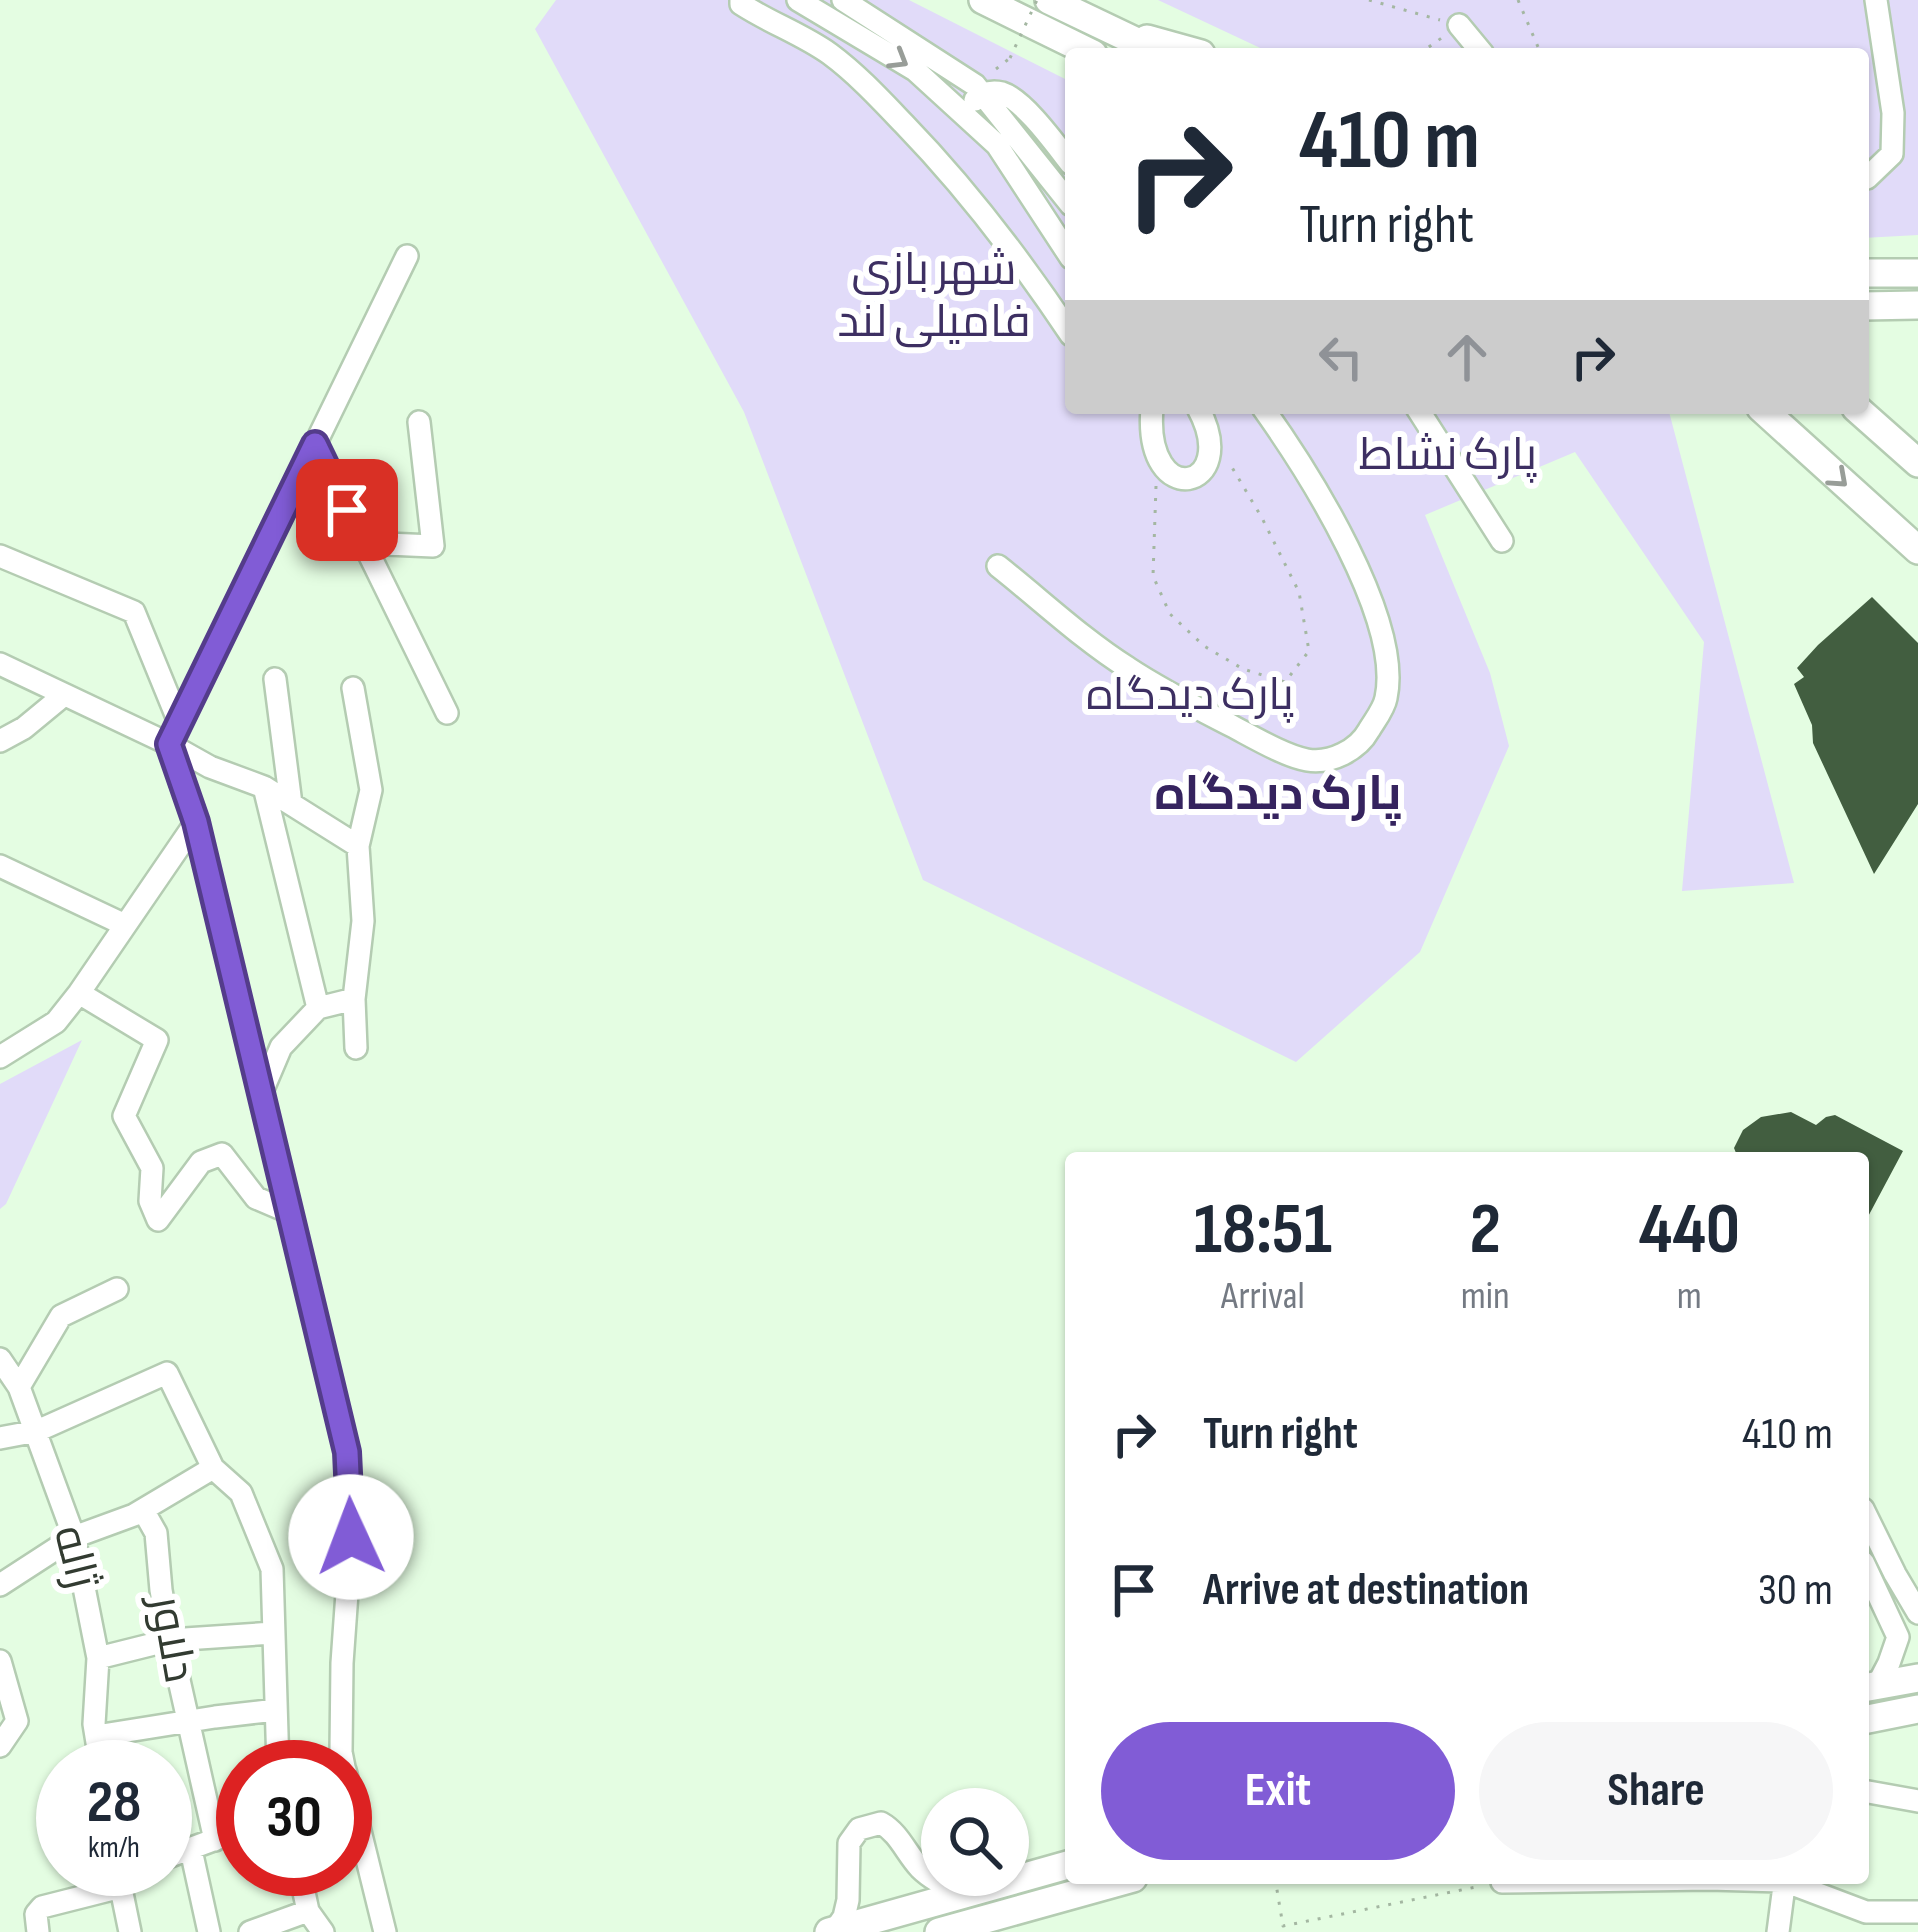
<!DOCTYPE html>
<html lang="en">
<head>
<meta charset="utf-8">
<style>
  :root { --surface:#fff; --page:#f6f6f7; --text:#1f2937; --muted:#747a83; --accent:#815cd6 }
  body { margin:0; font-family:"Sofia Sans Condensed",Cairo,sans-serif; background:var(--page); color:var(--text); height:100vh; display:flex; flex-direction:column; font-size:45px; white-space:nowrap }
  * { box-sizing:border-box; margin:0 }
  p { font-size:39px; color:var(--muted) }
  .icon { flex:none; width:66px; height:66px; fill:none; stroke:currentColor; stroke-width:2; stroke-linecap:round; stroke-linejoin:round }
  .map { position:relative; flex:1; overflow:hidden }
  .details { position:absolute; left:1065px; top:1152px; width:804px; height:732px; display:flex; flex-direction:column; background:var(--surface); border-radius:12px; box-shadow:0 3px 9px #0004 }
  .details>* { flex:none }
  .banner { position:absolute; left:1065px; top:48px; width:804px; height:366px; border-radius:12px; box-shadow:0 3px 9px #0004; background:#fff; color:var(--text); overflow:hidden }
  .fabs { position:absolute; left:921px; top:1788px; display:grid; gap:24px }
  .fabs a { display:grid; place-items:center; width:108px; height:108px; border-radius:50%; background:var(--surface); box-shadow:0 3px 9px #0004; font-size:60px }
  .speed { position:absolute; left:36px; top:1740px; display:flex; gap:24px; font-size:60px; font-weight:700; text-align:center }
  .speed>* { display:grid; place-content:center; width:156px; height:156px; border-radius:50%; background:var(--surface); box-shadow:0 3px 9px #0004; line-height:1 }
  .speed small { font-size:30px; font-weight:400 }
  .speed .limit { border:18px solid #d22; background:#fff; color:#111 }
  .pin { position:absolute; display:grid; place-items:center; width:102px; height:102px; color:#fff; margin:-51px; border-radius:24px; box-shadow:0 6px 18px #0006 }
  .me { position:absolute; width:132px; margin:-66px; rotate:358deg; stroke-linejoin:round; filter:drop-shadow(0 0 9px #0008) }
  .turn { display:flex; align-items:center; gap:42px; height:252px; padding:0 36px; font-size:54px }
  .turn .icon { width:156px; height:156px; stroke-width:2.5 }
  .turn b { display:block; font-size:84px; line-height:102px }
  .lanes { display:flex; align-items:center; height:114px; padding:0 36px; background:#0003; justify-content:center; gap:60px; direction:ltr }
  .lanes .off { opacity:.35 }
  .eta { display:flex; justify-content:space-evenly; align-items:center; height:204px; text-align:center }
  .eta b { font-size:72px; font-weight:700; line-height:84px }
  .primary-button { display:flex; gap:24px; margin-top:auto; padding:24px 36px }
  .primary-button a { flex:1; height:138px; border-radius:72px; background:var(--accent); color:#fff; font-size:48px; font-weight:700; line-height:138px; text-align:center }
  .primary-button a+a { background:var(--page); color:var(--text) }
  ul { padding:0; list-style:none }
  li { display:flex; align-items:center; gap:36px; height:156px; padding:0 36px }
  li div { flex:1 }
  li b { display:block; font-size:45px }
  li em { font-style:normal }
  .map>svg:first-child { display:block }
</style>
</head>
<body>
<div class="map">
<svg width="1918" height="1932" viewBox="0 0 1918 1932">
  <rect width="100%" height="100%" fill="#e4fde2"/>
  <!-- green -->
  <path fill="#e1dbf9" d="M556,0H909L1071,82V408H1668L1794,883L1682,891L1704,642L1575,452L1425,515L1490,673L1509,746L1420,952L1296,1062L923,880L744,412L535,29Z
    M1158,0H1918V235L1863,238V54H1273Z
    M82,1040L6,1204L0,1209V1084Z"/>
  <!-- building -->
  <path fill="#425e40" d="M1872,597L1918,643V804L1874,874L1813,743L1812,725L1794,684L1804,677L1797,668L1818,645Z
    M1791,1112L1816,1125L1826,1117L1835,1115L1903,1151L1863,1226V1158H1738L1734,1148L1743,1130L1761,1117Z"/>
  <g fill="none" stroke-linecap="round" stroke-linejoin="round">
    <!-- minor casing -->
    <g stroke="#b4ccb2" stroke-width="26">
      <path id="minor" d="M741,0V4C770,23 802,34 830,54C857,74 881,100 904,124C967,189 1021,260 1071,335
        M798,0L915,70L997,145L1071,258
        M843,0L975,85L1071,205
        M1459,25L1483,54
        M975,100C983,93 991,90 1002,93C1024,100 1056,145 1071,164
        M1863,179L1867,178L1892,154L1893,113L1876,0
        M1152,408C1143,513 1243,491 1198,408
        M1417,408L1502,541
        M315,444L447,713
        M364,543L433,546L419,422
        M0,556L134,612L179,722
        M998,566C1041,600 1082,639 1128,668C1161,690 1197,708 1232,726C1253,737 1285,756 1307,760C1331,764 1358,750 1369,730C1375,720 1384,709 1386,698C1403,620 1308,471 1263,408
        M0,664L169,744L210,767L264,787L358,846
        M275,679L291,804
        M353,688L371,790L358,846L363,921L354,999L356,1048
        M0,741L24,728L64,695
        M264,787L318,1008
        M0,866L125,925
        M79,993L157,1040L124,1116L152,1168L150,1201L158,1220L201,1162L222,1154L256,1198L289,1212
        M0,1057L56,1022L79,993L196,822
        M261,1094L281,1047L318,1008L354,999
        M0,1359L19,1387L74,1537L98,1658L94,1724L101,1767
        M19,1387L61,1316L117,1289
        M0,1438L37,1431L167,1373L213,1468L241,1493L272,1569L278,1767
        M1863,1509L1895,1574L1918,1613
        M143,1510L156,1533L161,1590L170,1640L215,1840
        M1863,1562L1898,1637L1889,1663L1877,1686
        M0,1585L74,1537L134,1515L213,1468
        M98,1658L170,1640L273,1633
        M0,1661L17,1721L0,1746
        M96,1736L215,1717L276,1710
        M344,1767L341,1752L342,1663L351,1537L347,1452L196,822L169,744L407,256
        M345,1770L385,1932
        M1863,1791L1918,1801
        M191,1850L209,1932
        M165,1858L243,1829
        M117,1869L130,1932
        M299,1869L308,1911L323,1932
        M1502,1882L1709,1879L1784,1881L1866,1912H1918
        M835,1930L844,1917L848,1900L849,1843L859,1829L881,1823C899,1833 906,1853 920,1868C932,1880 947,1887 962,1893
        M38,1932L36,1914L42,1907L121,1887
        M250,1932L308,1911
        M1778,1932L1785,1878"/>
    </g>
    <!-- major casing -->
    <g stroke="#b4ccb2" stroke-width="32">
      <path id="major" d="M983,0L1093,54
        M1049,0L1162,54
        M1147,39L1201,54
        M1863,273H1918
        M1863,306L1918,305
        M1761,408L1918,550
        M1856,408L1918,463
        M1863,1688L1918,1678
        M1863,1720L1918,1709
        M829,1932L1071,1864
        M939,1932L1133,1878"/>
    </g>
    <!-- path -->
    <path stroke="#a4b7a2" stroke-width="3" stroke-dasharray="3 9" stroke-linecap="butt" d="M1369,0L1440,20
      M1518,0L1541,54
      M1419,54L1443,37
      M996,69L1010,58
      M1156,486L1153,576L1170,614L1204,646L1243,669L1285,682L1309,651L1299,592L1262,518L1230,464
      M1275,1878L1283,1926L1481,1886"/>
    <!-- minor -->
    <use href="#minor" stroke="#fff" stroke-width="21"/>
    <!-- major -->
    <use href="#major" stroke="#fff" stroke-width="27"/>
    <!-- path-bridge -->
    <path stroke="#a4b7a2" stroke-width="3" stroke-dasharray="3 9" stroke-linecap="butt" d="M1010,58L1037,0"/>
  </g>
  <!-- one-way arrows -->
  <defs><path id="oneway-chevron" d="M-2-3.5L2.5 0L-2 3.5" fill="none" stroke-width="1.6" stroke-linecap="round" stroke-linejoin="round" transform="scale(3)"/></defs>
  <g stroke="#989d98">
    <use href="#oneway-chevron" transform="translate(899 60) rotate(31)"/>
    <use href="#oneway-chevron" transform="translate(1839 479) rotate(42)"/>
  </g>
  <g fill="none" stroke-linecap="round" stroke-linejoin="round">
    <!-- route casing -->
    <g stroke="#543c8b" stroke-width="30">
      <path id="route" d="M347,510L315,444L169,744L196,822L347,1452L351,1537"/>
    </g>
    <!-- route -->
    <use href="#route" stroke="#815cd6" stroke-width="21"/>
  </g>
  <g text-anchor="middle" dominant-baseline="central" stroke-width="12" stroke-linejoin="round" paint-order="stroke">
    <!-- park labels -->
    <g font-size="45" fill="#3d2f62" stroke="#fff">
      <text x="934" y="270">شهر بازی<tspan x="934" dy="52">فامیلی لند</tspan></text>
      <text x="1448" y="455">پارک نشاط</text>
      <text x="1190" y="695">پارک دیدگاه</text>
    </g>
    <!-- street labels -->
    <g font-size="45" fill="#323b31" stroke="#fff">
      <text transform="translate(75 1557) rotate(76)">ژاله</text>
      <text transform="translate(172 1639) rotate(80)">دلاور</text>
    </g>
    <!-- neighbourhood labels -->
    <g font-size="48" font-weight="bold" fill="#35235e" stroke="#fff">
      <text x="1278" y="794">پارک دیدگاه</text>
    </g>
  </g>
</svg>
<div class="fabs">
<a><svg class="icon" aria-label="search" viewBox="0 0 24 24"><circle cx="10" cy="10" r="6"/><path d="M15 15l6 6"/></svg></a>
</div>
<div class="speed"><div>28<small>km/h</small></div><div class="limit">30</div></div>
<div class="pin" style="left:347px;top:510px;background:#d93025"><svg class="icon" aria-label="arrive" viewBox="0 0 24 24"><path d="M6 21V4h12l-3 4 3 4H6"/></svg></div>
<svg class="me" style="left:351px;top:1537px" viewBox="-20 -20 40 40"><circle r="19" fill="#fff"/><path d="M0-13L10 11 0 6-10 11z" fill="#815cd6"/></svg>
<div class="banner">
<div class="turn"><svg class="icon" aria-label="right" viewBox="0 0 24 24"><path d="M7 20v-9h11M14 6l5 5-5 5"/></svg><div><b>410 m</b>Turn right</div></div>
<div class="lanes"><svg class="icon off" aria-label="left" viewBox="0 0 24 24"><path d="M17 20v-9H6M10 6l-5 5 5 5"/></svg><svg class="icon off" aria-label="ahead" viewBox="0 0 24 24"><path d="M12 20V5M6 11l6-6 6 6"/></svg><svg class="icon" aria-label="right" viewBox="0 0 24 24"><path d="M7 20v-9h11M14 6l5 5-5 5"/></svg></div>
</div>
<section class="details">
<div class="eta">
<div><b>18:51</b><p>Arrival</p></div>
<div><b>2</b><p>min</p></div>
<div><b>440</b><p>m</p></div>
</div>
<ul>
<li><svg class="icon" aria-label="right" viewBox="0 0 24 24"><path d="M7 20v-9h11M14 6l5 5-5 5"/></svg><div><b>Turn right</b></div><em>410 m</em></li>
<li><svg class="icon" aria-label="arrive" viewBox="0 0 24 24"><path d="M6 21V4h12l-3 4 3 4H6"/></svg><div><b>Arrive at destination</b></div><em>30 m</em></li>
</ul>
<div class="primary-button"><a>Exit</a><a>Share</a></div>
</section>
</div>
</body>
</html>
